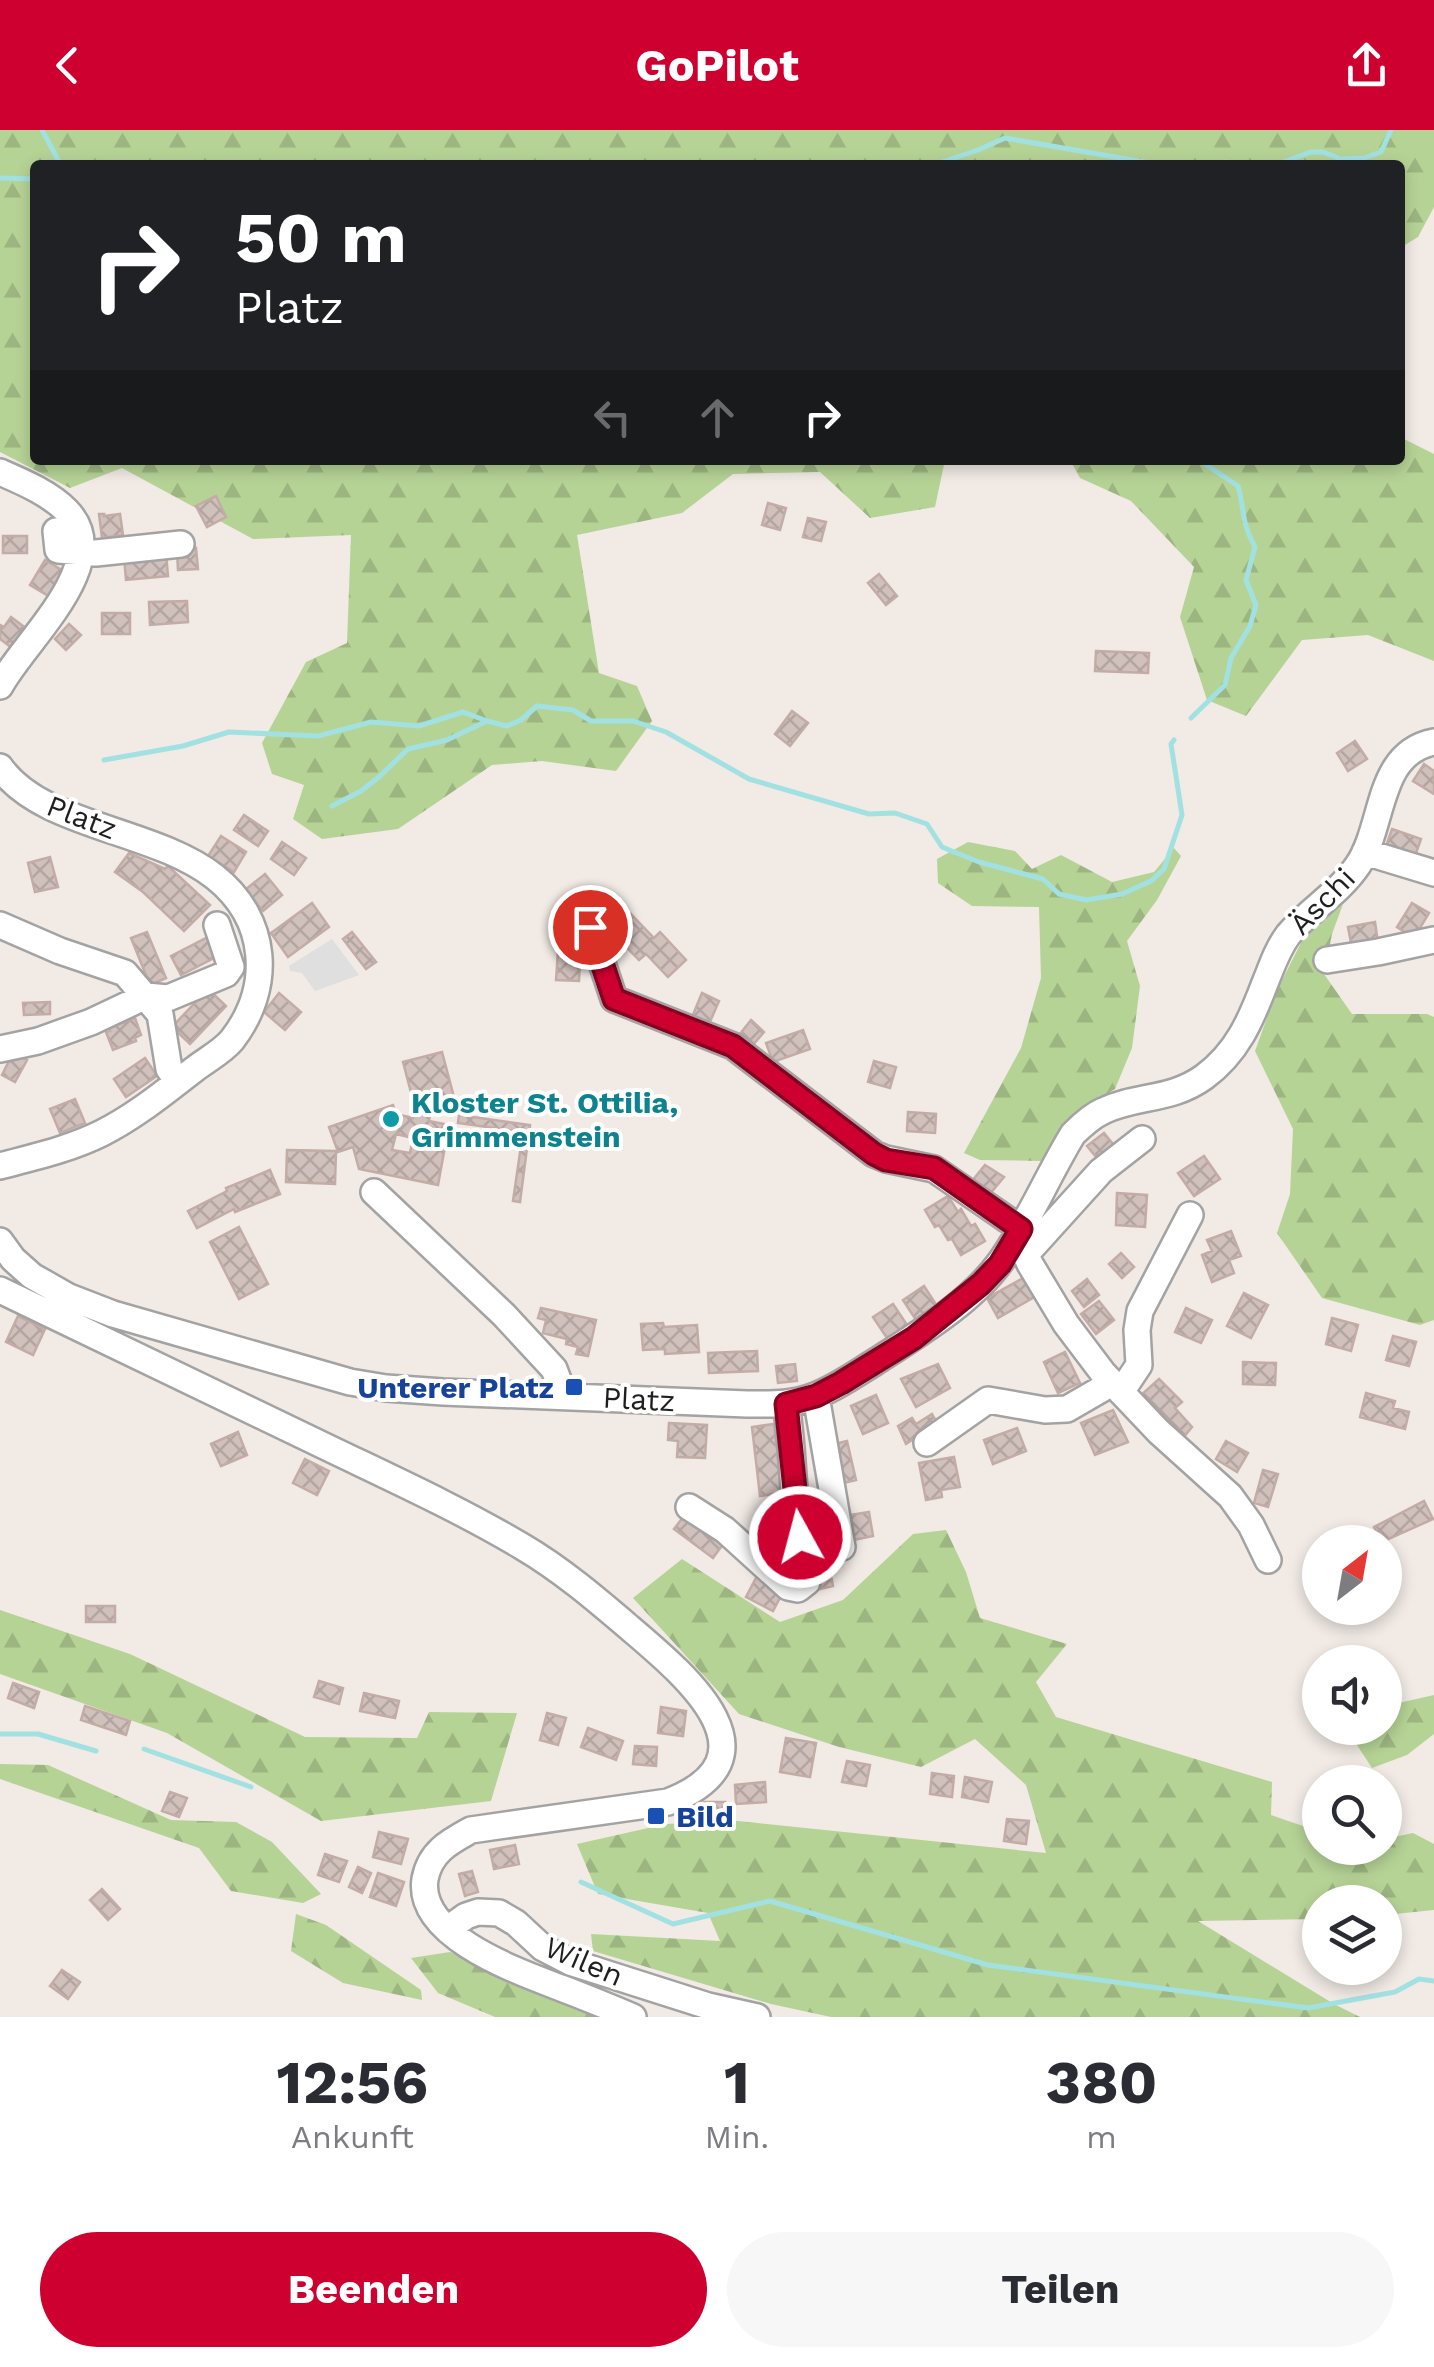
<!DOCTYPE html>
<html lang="de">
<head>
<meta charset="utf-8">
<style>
  :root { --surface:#fff; --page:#f7f7f7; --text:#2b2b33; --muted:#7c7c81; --accent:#ce002f }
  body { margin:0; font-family:"Work Sans",sans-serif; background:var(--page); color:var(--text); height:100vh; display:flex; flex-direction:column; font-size:38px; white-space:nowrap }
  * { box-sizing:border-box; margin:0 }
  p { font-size:32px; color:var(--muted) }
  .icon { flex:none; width:55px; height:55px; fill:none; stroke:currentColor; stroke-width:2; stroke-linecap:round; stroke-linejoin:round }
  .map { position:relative; height:1887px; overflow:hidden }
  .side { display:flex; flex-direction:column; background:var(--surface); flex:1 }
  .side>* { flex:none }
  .guide { position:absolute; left:30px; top:30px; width:1375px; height:305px; border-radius:10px; box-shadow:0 5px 15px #0003; background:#202124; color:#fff; overflow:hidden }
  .needle { width:65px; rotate:31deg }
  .tools { position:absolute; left:1302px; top:1395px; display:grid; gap:20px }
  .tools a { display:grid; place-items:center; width:100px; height:100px; border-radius:50%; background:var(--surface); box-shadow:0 5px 15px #0003; font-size:50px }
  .pin { position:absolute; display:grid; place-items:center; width:85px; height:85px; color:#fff; margin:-42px; border:5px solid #fff; border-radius:50%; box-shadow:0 2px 10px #0007 }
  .me { position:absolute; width:110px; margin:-55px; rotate:353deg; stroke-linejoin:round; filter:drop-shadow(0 0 8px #0008) }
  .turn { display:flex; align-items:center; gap:35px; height:210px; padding:0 40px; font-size:45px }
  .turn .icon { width:130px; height:130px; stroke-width:2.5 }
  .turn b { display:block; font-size:70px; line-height:85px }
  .lanes { display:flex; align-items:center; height:95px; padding:0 40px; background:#0003; justify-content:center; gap:50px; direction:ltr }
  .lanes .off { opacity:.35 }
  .eta { display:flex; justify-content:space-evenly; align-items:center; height:170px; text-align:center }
  .eta b { font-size:60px; font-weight:700; line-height:70px }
  .action { display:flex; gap:20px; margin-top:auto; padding:20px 40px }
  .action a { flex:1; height:115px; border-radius:60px; background:var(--accent); color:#fff; font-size:40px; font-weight:700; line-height:115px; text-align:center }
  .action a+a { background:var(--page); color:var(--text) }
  header { display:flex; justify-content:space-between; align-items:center; height:130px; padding:0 40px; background:var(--accent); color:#fff; font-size:45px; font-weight:700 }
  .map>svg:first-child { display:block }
</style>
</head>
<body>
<header><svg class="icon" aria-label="back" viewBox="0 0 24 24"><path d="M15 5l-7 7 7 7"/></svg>GoPilot<svg class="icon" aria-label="share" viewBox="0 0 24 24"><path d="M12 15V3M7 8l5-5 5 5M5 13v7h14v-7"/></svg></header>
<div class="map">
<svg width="1434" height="1887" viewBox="0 0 1434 1887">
  <defs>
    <pattern id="forest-firs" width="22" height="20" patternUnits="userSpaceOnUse" patternTransform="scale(2.5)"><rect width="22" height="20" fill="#b6d396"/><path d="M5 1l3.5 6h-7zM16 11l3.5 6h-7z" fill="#9cb581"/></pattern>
    <pattern id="building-cross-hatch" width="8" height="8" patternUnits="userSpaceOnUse" patternTransform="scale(2.5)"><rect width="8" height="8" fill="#d1c1bd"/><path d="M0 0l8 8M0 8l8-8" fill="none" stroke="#b3a5a2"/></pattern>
  </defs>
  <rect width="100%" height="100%" fill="#f1eae5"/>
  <!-- forest -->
  <path fill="url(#forest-firs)" d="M0,0H1434V77L1418,107L1400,118V35H35V330H945L935,377L870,388L820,342L733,344L682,383L577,405L599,543L637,556L652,591L616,641L542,631L492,635L398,699L322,709L293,689L304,655L272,644L262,613L306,532L347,513L351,405L253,409L122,338L70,358L0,322Z
    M1400,307L1434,324V531L1368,505L1302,510L1246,586L1207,570L1180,487L1194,437L1131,371L1080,348L1070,330H1400Z
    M968,712L1015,721L1032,739L1061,725L1112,752L1154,742L1174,718L1181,726L1157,770L1127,811L1140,856L1132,918L1115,959L1074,983L1042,1031L980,1030L964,1023L1021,918L1041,848L1039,777L972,776L938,753L937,729Z
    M1343,774L1332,804L1324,844L1352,884H1427L1434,887V1190L1420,1195L1322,1168L1277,1103L1290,1064L1293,999L1255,921L1277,860L1303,809Z
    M946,1400L966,1442L980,1488L1067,1514L1036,1552L1056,1587L1272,1652L1271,1685L1320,1702V1718H1385V1709L1413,1703L1434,1714V1780L1385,1785V1772H1320V1789L1198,1791L1334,1874L1360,1887H831L771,1874L593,1821L591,1804L720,1811L708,1783L598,1764L577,1714L666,1694L738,1691L1046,1723L1026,1655L975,1609L921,1637L839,1617L739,1584L633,1468L682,1429L780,1492L843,1470L913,1404Z
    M0,1480L130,1524L305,1607L417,1608L429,1582L517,1583L491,1671L321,1691L167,1603L0,1544Z
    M1434,1565V1604L1407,1625L1372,1638L1353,1609L1359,1598H1385V1576Z
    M0,1634L48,1635L171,1690L236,1692L272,1712L321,1764L303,1773L231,1761L199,1718L0,1649Z
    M296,1784L326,1795L421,1860L422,1870L343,1853L291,1821Z
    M450,1822L608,1887H495L438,1863L411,1828Z"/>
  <!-- parking -->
  <path fill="#dfdfdf" d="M332,809L359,845L315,861L302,843L290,841L289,836Z"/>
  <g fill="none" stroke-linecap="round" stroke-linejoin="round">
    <!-- stream -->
    <path stroke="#a2e1e2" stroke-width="5" d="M42,0L61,35
      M933,35L978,20L1005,8L1161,35
      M1221,35L1226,32L1238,35
      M1275,35L1311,22H1323L1341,29L1364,28L1381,22L1391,0
      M0,48L35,49
      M1191,588L1225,555L1231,528L1250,496L1256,475L1246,450L1255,417C1241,392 1245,381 1238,356L1199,330
      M104,630L183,616L229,602L318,606L371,592L419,596L463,582L487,591
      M332,676L361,661L379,647L408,619L447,610L487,591L507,596L521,590L537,576L573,580L591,591H633L666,602L749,649L869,684L895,683L927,694L942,717L979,732L1043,749L1059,764L1086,770L1122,764L1151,751L1164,739L1182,685L1171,614L1174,610
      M0,1604H38L96,1621
      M144,1619L251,1657
      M581,1752L673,1794L770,1771L988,1835L1308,1878L1395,1862L1419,1849L1434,1851"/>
  </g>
  <!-- building -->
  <path fill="url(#building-cross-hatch)" stroke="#c4aca6" stroke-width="2.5" fill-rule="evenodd" d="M216,366L226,387L207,397L196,376Z
    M768,373L786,378L780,400L762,395Z
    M99,384H104V386L120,384L123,405L102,408Z
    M808,388L826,392L821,411L803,407Z
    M3,406H27V423H3Z
    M196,418L198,439L178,440L177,420Z
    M166,423L168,446L126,450L124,427Z
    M45,430L67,443L52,468L30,455Z
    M879,444L897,466L886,475L868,453Z
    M187,471L188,492L150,495L149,472Z
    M102,483H130V504H102Z
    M11,487L27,499L12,518L0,509V495L4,497Z
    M69,494L81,505L66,520L55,509Z
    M1096,521L1149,523L1148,543L1095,541Z
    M792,581L808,593L790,616L775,604Z
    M1355,611L1367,629L1348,641L1337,623Z
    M1424,634L1434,641V664L1413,651Z
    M244,685L268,701L258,716L234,700Z
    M1392,699L1421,709L1414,729L1385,719Z
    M221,706L246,722L234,742L208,726Z
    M282,712L306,728L294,745L271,729Z
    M129,723L165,739L168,736L210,775L184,801L143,762L115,742Z
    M50,727L58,757L35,762L28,733Z
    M265,744L282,765L263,781L245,760Z
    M312,773L329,797L288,827L271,803Z
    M1412,773L1429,783L1414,808L1397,797Z
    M631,784L654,808L660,802L686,830L668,847L646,824L639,830L612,802Z
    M1375,792L1378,813L1352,818L1348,797Z
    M147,802L166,848L150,855L131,808Z
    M352,802L376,832L366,839L343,809Z
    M559,806L588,808L587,833H580L579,851L556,850Z
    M208,807L218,826L181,845L171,826Z
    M208,859L226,876L190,914L172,897Z
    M279,863L301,882L285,900L264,882Z
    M702,863L719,871L709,894L692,887Z
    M50,872V884L24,885L23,873Z
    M135,888L141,905L135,908L136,911L113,920L106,902L110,901L109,898Z
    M751,890L764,902L752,916L739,905Z
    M803,900L810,919L773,932L766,913Z
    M442,922L454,967L432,973L429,991L449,995L438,1055L359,1039L353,1017L338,1022L329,997L393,975L396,984L413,988L415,978L403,932ZM396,1004L413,1008L410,1023L392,1020Z
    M13,923L27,930L15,952L2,945Z
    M145,928L157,946L126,967L114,949Z
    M874,931L896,937L890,958L868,952Z
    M75,969L85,993L60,1003L50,979Z
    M908,982L936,984L935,1003L907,1001Z
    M459,985L530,995L520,1072L513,1071L523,1002L458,993Z
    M1104,1003L1118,1020L1101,1033L1087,1016Z
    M287,1020L336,1021L335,1054L286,1052Z
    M1204,1026L1220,1049L1194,1066L1178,1043Z
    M985,1035L1004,1047L989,1065L972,1051Z
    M270,1040L280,1064L235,1082L234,1079L197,1098L188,1081L227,1061L226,1058Z
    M1117,1063L1147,1065L1145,1097L1116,1095Z
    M948,1066L958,1082L961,1079L971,1096L975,1094L985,1111L961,1125L952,1109L948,1110L939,1095L935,1097L925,1080Z
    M239,1097L268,1154L239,1169L210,1112Z
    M1231,1101L1241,1126L1229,1130L1234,1143L1212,1152L1202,1125L1212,1121L1207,1110Z
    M1121,1123L1134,1137L1122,1148L1109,1134Z
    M1027,1146L1038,1165L998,1188L987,1168Z
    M1087,1149L1099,1165L1084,1177L1072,1161Z
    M924,1156L937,1176L916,1190L903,1170Z
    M1244,1163L1268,1175L1251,1208L1227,1196Z
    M1099,1171L1114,1190L1096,1204L1081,1184Z
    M893,1174L907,1195L887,1208L873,1187Z
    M541,1178L596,1190L588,1226L576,1224L578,1217L566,1214L567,1209L543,1203L546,1190L538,1188Z
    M1186,1178L1212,1190L1201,1213L1175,1202Z
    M18,1186L45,1199L33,1225L6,1212Z
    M1332,1188L1358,1195L1351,1221L1326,1214Z
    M663,1193L664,1197L697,1195L699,1222L665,1224V1219L643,1220L641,1194Z
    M1393,1206L1416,1212L1409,1236L1386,1230Z
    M757,1221L758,1241L709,1243L708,1223Z
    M1065,1222L1080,1253L1058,1263L1044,1232Z
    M1243,1232L1276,1233L1275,1255L1243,1254Z
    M795,1234L797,1251L778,1253L776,1236Z
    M938,1234L950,1258L916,1277L901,1249Z
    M1159,1249L1182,1272L1175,1278L1192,1297L1183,1308L1140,1266Z
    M1366,1263L1395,1271L1393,1278L1409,1282L1405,1299L1360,1287Z
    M876,1265L888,1293L863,1304L851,1276Z
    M1113,1280L1128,1312L1095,1325L1081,1293Z
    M932,1284L936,1291L933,1294L934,1296L906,1314L898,1296L912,1288L916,1294Z
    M669,1293L707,1295L705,1328L677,1327L678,1311L668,1310Z
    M774,1294L782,1363L760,1366L752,1297Z
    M1017,1298L1026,1321L993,1334L984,1310Z
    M238,1302L247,1325L221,1336L211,1314Z
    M847,1311L856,1350L835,1355L826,1316Z
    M1226,1311L1248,1323L1237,1342L1216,1329Z
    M954,1327L960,1357L941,1360L942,1367L926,1370L919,1333Z
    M305,1329L329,1341L317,1365L293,1353Z
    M1263,1340L1278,1344L1268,1377L1254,1373Z
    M1424,1371L1433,1389L1382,1412L1374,1397Z
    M687,1382L726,1410L713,1428L674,1399Z
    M869,1382L873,1406L849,1411L844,1386Z
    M785,1385L788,1410L765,1413L762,1388Z
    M828,1430L833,1456L820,1459L815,1432Z
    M757,1446L784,1460L773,1481L746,1467Z
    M86,1476H115V1492H86Z
    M319,1551L343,1558L339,1574L314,1567Z
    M13,1553L39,1562L34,1578L8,1568Z
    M364,1563L399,1571L395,1588L360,1581Z
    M85,1576L130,1591L126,1605L81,1590Z
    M661,1577L686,1581L683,1606L658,1603Z
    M547,1583L566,1588L558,1615L540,1610Z
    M588,1598L623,1611L616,1630L581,1617Z
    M786,1608L816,1613L810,1647L780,1642Z
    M635,1616L657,1617L656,1636L633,1634Z
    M847,1631L870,1635L866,1656L842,1652Z
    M932,1643L954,1646L952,1667L930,1664Z
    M965,1647L992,1652L988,1672L962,1667Z
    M765,1652L766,1672L736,1674L735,1655Z
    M170,1662L187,1668L179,1687L162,1681Z
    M704,1672H725V1688H704Z
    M1007,1689L1029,1691L1026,1714L1004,1711Z
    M379,1702L408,1709L401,1734L373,1727Z
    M515,1715L519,1734L494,1739L490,1720Z
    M325,1724L347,1731L339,1752L318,1745Z
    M358,1737L371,1743L362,1763L349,1757Z
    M472,1741L478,1762L465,1766L459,1744Z
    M378,1743L404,1752L396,1776L370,1767Z
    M102,1759L120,1779L108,1790L90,1770Z
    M62,1840L80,1852L68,1869L50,1856Z"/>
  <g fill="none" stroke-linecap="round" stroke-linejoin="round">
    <!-- minor casing -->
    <g stroke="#a3a3a3" stroke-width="30">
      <path id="minor" d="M0,342C23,352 49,363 67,381C116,432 24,511 0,556
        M56,401L58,420L96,423L181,414
        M0,637C42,697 154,699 215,747C268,789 273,857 232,910C223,921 208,929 196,938C166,961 136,986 102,1003C70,1019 34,1027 0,1036
        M1365,722L1434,743
        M0,795L60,821L125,843L160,884L169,939L178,952
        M590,797L614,869L733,916L874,1024L886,1029L934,1039L1021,1099
        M1327,830L1378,822L1434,810
        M0,919L38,911L91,892L146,866L168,868L226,844L231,837L217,795
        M374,1062L504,1185L554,1239L564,1266
        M1015,1110L1021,1115L1030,1134L1066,1194L1103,1243L1158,1301L1230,1366L1251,1395L1268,1430
        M0,1111L13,1129L32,1146L69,1167L113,1184L350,1252L386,1258L443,1262L747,1274C771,1274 792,1275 815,1266C836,1258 856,1244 875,1232C917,1205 972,1172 1001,1131C1029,1091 1048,1045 1073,1004C1082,995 1092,986 1103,981C1136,965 1171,971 1204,947C1237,923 1251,890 1265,853C1272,836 1277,820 1288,805C1309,780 1339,763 1358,735C1385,695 1376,623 1434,612
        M1025,1125L1101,1041L1142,1009
        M0,1160C104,1211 209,1261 314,1311C384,1345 456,1377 523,1417C562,1440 597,1470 631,1499C685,1545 784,1627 668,1672L471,1700C449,1712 430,1722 425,1749C416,1807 520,1842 561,1858C585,1867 609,1877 633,1887
        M1121,1262L1139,1235L1137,1200L1140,1181L1190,1085
        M816,1266L842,1417
        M927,1313L988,1270L1045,1280L1067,1279L1112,1253
        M689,1377L725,1400L788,1457L798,1459L807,1452C808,1428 799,1404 796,1380C792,1345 792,1309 786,1275
        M448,1799L466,1786L478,1782L499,1783L516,1793L543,1818L570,1832L708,1876L757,1887"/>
    </g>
    <!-- minor -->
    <use href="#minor" stroke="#fff" stroke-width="25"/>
  </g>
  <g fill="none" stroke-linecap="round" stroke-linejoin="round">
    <!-- route casing -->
    <g stroke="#86001f" stroke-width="25">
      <path id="route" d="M590,797L614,869L733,916L874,1024L886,1030L934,1038L1021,1099L1000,1134L981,1154L914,1208L841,1253L816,1266L786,1274L800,1407"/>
    </g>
    <!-- route -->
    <use href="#route" stroke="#ce002f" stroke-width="18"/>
  </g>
  <!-- markers -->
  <circle fill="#0f9aa8" stroke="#fff" stroke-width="4" cx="391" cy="989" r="10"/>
  <g fill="#1a4fb4" stroke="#fff" stroke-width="4">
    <rect x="564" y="1247" width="20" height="20" rx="5"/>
    <rect x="646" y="1676" width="20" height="20" rx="5"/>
  </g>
  <g text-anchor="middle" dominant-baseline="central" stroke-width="8" stroke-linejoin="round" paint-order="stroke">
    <!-- street labels -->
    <g font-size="30" fill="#1f1f1f" stroke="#fff">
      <text transform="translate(82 687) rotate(21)">Platz</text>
      <text transform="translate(1322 771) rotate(-46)">Äschi</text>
      <text transform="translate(639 1269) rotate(3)">Platz</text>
      <text transform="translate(584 1831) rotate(23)">Wilen</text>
    </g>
    <!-- culture labels -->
    <g font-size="30" font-weight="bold" fill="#0d838f" stroke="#fff" text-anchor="start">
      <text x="411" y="972">Kloster St. Ottilia,<tspan x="411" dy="34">Grimmenstein</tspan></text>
    </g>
    <!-- transit labels -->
    <g font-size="30" font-weight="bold" fill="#164399" stroke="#fff" text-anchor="end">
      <text x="554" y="1257">Unterer Platz</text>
      <text x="676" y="1686" text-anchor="start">Bild</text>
    </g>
  </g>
</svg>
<div class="tools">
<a><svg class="needle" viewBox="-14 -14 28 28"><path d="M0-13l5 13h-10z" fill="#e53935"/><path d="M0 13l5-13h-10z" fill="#7c7c81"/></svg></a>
<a><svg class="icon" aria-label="sound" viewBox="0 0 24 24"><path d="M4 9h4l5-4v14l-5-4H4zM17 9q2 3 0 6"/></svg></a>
<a><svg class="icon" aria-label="search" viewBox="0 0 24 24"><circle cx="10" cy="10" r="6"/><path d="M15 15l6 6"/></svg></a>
<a><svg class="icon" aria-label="layers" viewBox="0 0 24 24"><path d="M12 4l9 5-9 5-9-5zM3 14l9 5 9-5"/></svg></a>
</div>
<div class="pin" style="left:590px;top:797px;background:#d93025"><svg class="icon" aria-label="arrive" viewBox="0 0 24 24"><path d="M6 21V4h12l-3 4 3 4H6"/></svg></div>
<svg class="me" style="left:800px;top:1407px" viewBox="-20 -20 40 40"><circle r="17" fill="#ce002f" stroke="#fff" stroke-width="3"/><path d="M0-11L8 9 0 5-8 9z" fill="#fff"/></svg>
<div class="guide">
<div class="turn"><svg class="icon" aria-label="right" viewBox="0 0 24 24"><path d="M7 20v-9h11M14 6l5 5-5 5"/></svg><div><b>50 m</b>Platz</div></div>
<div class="lanes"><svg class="icon off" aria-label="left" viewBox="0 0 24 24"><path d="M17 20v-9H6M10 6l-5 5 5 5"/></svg><svg class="icon off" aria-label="ahead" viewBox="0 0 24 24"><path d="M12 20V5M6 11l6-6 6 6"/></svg><svg class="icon" aria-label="right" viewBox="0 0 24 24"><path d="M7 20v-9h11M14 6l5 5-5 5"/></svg></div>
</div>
</div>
<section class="side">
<div class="eta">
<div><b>12:56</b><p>Ankunft</p></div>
<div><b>1</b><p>Min.</p></div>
<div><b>380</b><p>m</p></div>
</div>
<div class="action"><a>Beenden</a><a>Teilen</a></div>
</section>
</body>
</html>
